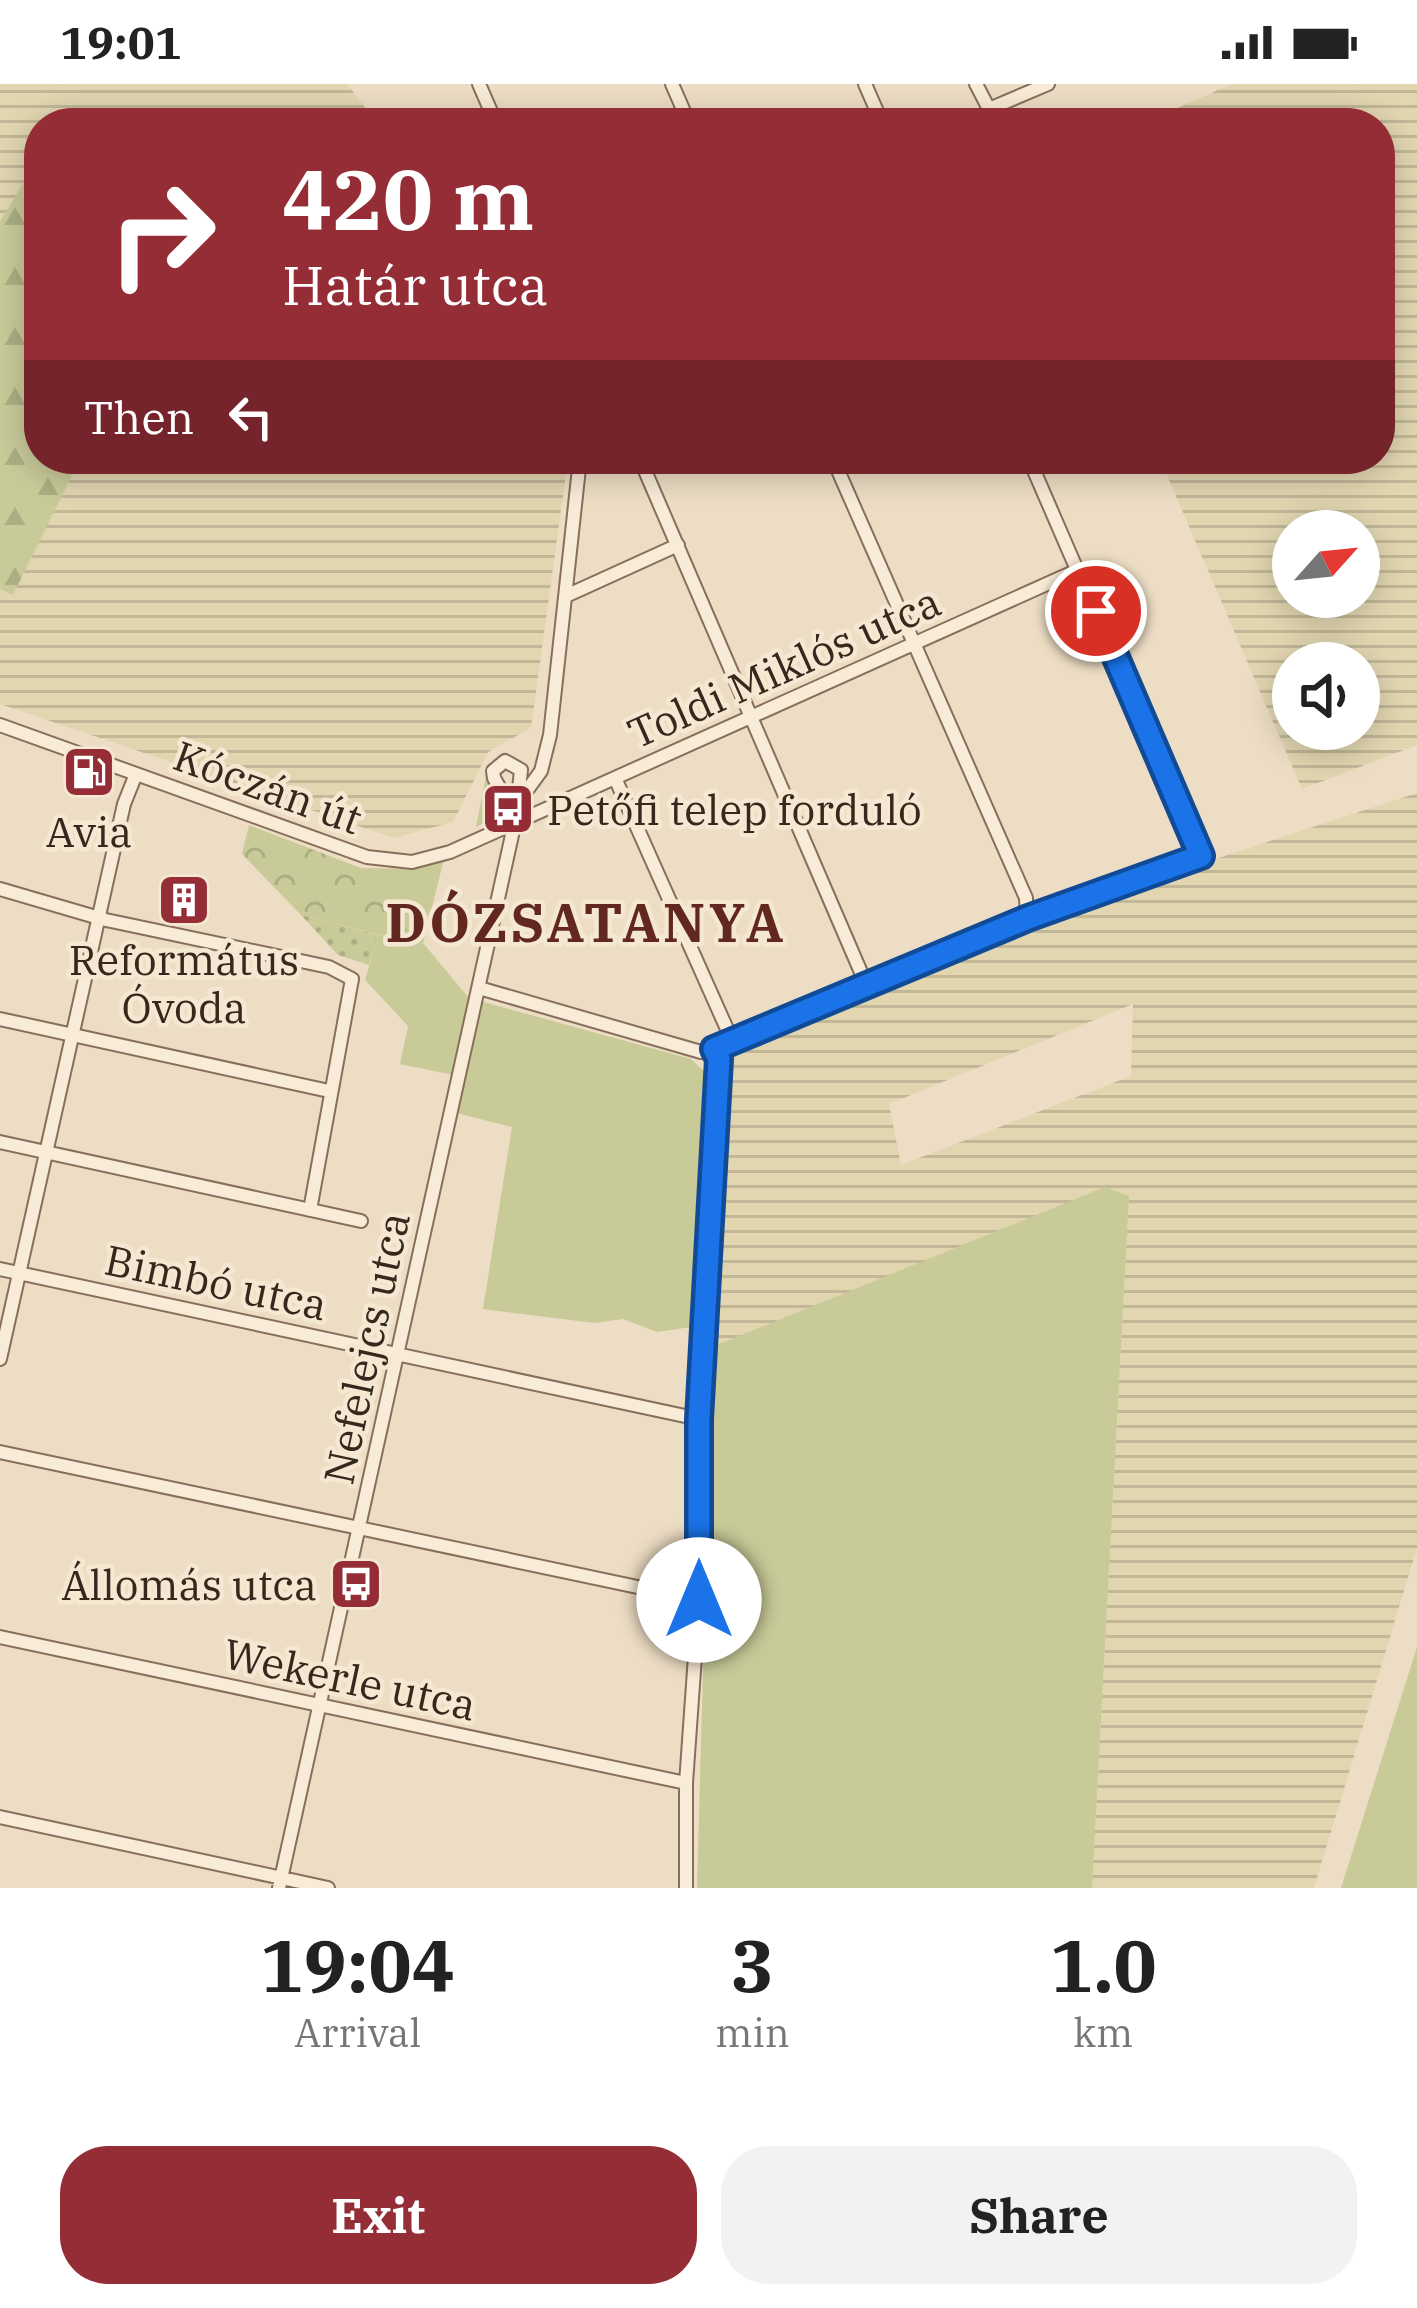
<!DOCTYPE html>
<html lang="en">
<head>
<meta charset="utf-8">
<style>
  :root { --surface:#fff; --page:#f2f2f2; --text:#222; --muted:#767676; --accent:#942d36 }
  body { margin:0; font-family:"IBM Plex Serif",serif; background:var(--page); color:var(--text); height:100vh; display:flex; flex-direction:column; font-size:45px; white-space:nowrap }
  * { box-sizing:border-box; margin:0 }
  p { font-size:39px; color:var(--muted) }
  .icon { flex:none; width:66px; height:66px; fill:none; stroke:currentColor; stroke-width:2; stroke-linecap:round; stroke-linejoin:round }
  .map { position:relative; height:1804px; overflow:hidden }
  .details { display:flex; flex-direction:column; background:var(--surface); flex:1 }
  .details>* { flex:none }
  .banner { position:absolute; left:24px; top:24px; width:1371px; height:366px; border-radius:48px; box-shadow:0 6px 30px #0003; background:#942d36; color:#fff; overflow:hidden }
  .needle { width:78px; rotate:63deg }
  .tools { position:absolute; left:1272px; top:426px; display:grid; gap:24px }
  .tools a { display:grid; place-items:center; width:108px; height:108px; border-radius:50%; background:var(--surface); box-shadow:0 6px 30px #0003; font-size:60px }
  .pin { position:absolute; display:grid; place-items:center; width:102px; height:102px; color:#fff; margin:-51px; border:6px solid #fff; border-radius:50%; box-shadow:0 3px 12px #0007 }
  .me { position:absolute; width:132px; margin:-66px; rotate:0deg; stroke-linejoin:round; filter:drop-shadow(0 0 9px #0008) }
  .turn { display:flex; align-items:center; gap:42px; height:252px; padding:0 60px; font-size:54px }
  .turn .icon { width:156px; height:156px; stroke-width:2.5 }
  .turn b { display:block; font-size:84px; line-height:102px }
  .then { display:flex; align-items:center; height:114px; padding:0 60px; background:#0003; gap:24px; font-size:45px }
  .eta { display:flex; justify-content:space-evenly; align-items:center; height:204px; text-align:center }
  .eta b { font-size:72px; font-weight:700; line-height:84px }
  .cta { display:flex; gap:24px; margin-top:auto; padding:24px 60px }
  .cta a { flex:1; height:138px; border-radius:48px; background:var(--accent); color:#fff; font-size:48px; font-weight:700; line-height:138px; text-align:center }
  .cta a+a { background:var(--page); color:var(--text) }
  .status { display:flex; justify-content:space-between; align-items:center; height:84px; padding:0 60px; background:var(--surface); direction:ltr }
  .status svg { height:33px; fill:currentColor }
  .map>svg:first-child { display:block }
</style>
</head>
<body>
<div class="status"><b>19:01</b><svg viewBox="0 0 49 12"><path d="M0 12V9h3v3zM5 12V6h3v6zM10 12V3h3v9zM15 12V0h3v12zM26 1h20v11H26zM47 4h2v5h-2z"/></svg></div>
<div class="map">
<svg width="1417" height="1804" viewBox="0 0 1417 1804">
  <defs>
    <pattern id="farmland-rules" width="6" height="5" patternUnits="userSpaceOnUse" patternTransform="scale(3)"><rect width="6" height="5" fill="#e2d6b1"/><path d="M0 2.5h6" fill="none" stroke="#c2b898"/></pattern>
    <pattern id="forest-firs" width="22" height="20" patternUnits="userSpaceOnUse" patternTransform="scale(3)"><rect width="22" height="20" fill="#c8ca98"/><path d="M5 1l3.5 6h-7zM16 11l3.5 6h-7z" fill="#acae83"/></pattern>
    <pattern id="park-crowns" width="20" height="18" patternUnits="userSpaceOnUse" patternTransform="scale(3)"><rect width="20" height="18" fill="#c8ca98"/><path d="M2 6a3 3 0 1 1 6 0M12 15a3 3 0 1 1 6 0" fill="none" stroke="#acae83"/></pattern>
    <pattern id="garden-dots" width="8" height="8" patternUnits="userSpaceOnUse" patternTransform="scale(3)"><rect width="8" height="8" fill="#c8ca98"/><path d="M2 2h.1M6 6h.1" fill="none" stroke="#acae83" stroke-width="1.8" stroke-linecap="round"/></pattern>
  </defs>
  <rect width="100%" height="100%" fill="#edddc4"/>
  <!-- farmland -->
  <path fill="url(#farmland-rules)" fill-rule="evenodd" d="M0,0H347L377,39H39V375H568L531,644L488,668L453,738L394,754L0,620Z
    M1232,0H1417V661L1302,705L1160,375H1380V39H1143ZM1293,447H1359V513H1293ZM1293,579H1359V645H1293Z
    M1417,709V1464L1314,1804H1092L1129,1112L712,1263L734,969L1139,800ZM1133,920L1131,992L901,1081L889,1020Z"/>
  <!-- grass -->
  <path fill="#c8ca98" d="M444,775L423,859L469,914L691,975L707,990L691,1243L657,1248L623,1235L595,1239L483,1225L512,1043L456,1029L463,993L400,980L408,942L365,896L378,851L402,857L409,835L361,784L411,785Z
    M1105,1103L1129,1112L1092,1804H697L712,1263Z
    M1417,1563V1804H1341Z"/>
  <!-- forest -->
  <path fill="url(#forest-firs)" d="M39,73V375H80L13,511L0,505V138Z"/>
  <!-- park -->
  <path fill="url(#park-crowns)" d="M486,692L506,729L476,743Z
    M249,741L361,784L409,835L403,857L301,831L242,770Z"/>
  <!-- garden -->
  <path fill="url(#garden-dots)" d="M301,831L378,851L369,881L338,871Z"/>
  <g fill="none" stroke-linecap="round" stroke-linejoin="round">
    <!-- minor casing -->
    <g stroke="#876f5b" stroke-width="16">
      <path id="minor" d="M479,0L496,39
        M672,0L689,39
        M865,0L882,39
        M976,0L989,25L1048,0
        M640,375L866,900
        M833,375L1026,814L1027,834
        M568,511L678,461
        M0,641L367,773L412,778L450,768L1078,486
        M615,694L731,954
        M519,717L541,687L550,651L580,375
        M0,805L106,836L329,883L352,895L310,1126
        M479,904L701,968L1027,834L1201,772L1029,375
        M0,935L329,1007
        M0,1058L361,1137
        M0,1185L699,1335
        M0,1275L124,720L136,690
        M0,1368L699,1516
        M0,1553L686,1699
        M0,1733L328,1804
        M279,1804L516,733L521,686L505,677L493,687L494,694L516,733
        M686,1804V1699L699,1516V1335L719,975L714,965"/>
    </g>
    <!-- minor -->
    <use href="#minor" stroke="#f8ebd7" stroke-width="12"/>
  </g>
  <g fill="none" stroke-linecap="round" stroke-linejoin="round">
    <!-- route casing -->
    <g stroke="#114b97" stroke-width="30">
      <path id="route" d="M699,1516V1335L719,975L714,965L1028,834L1201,772L1096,527"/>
    </g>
    <!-- route -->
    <use href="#route" stroke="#1a73e8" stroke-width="21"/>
  </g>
  <!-- icons -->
  <defs>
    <g id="fuel-square" transform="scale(2.7)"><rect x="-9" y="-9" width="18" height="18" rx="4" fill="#942d36" stroke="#f4e8d3"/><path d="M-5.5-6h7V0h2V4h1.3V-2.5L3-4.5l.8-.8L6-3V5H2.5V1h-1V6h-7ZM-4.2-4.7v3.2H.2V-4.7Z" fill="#fff"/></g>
    <g id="bus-square" transform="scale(2.7)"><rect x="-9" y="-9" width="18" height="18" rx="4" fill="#942d36" stroke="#f4e8d3"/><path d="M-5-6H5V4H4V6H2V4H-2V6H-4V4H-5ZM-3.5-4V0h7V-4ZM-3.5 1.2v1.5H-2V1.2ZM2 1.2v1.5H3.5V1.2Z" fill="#fff"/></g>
    <g id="building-square" transform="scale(2.7)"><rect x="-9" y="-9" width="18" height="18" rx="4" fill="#942d36" stroke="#f4e8d3"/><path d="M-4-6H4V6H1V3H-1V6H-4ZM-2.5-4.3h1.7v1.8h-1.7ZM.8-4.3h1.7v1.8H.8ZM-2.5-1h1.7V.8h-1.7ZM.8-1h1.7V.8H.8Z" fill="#fff"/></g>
  </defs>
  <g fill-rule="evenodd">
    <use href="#fuel-square" x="89" y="688"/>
    <use href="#bus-square" x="508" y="725"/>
    <use href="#building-square" x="184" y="816"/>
    <use href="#bus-square" x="356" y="1500"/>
  </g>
  <g text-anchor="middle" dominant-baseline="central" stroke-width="9" stroke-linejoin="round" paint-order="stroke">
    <!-- street labels -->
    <g font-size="42" fill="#37281e" stroke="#f4e8d3">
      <text transform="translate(784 583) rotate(-24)">Toldi Miklós utca</text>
      <text transform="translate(268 703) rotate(20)">Kóczán út</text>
      <text transform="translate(216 1198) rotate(12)">Bimbó utca</text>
      <text transform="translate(366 1264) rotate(-78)">Nefelejcs utca</text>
      <text transform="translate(350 1595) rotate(12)">Wekerle utca</text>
    </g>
    <!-- poi labels -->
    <g font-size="42" fill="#37281e" stroke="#f4e8d3">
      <text x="547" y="725" text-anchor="start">Petőfi telep forduló</text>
      <text x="89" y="747">Avia</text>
      <text x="184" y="875">Református<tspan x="184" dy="48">Óvoda</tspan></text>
      <text x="317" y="1500" text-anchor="end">Állomás utca</text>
    </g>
    <!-- district labels -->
    <g font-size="54" font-weight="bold" letter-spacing="3" fill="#62281f" stroke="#f4e8d3">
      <text x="586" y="838">DÓZSATANYA</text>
    </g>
  </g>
</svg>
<div class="tools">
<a><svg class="needle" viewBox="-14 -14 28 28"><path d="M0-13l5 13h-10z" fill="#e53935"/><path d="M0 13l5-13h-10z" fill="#767676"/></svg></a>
<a><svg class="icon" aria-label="sound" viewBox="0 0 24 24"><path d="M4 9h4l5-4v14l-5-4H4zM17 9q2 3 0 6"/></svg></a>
</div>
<div class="pin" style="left:1096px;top:527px;background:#d93025"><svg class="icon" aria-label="arrive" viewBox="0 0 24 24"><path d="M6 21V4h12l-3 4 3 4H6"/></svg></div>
<svg class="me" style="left:699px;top:1516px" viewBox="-20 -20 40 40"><circle r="19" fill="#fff"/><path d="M0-13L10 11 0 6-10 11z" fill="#1a73e8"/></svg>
<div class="banner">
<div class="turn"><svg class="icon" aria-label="right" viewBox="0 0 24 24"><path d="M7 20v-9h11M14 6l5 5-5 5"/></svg><div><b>420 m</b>Határ utca</div></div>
<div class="then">Then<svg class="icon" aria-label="left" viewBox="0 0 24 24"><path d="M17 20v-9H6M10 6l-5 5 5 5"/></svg></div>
</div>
</div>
<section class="details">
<div class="eta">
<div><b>19:04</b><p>Arrival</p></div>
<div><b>3</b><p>min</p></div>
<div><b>1.0</b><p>km</p></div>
</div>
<div class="cta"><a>Exit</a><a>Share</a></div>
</section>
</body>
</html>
